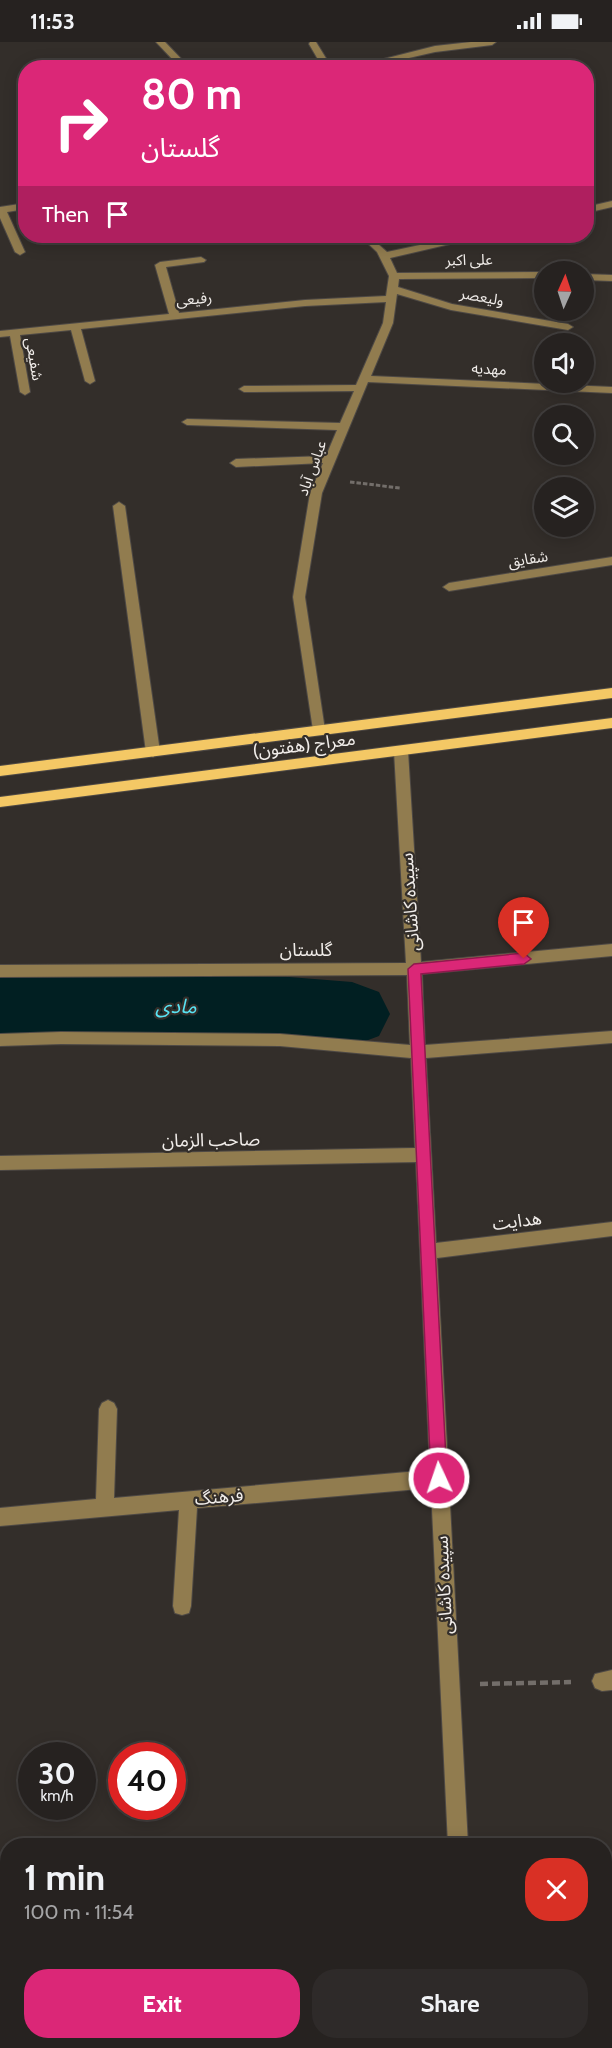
<!DOCTYPE html>
<html lang="en">
<head>
<meta charset="utf-8">
<style>
  :root { --surface:#262220; --page:#2e2a29; --text:#f1f3f6; --muted:#a4a4a5; --line:#423f3e; --accent:#db2777 }
  body { margin:0; font-family:Cabin,"Noto Sans Arabic",sans-serif; background:var(--page); color:var(--text); height:100vh; display:flex; flex-direction:column; font-size:22px; white-space:nowrap }
  * { box-sizing:border-box; margin:0 }
  p { font-size:20px; color:var(--muted) }
  .icon { flex:none; width:33px; height:33px; fill:none; stroke:currentColor; stroke-width:2; stroke-linecap:round; stroke-linejoin:round }
  .map { position:relative; flex:1; overflow:hidden }
  .side { position:absolute; left:0px; top:1796px; width:612px; height:212px; display:flex; flex-direction:column; background:var(--surface); border-radius:24px 24px 0 0; box-shadow:0 3px 15px #0003,0 0 0 2px var(--line) }
  .side>* { flex:none }
  .guide { position:absolute; left:18px; top:18px; width:576px; height:183px; border-radius:24px; box-shadow:0 3px 15px #0003,0 0 0 2px var(--line); background:#db2777; color:#fff; overflow:hidden }
  .needle { width:39px; rotate:3deg }
  .tools { position:absolute; left:534px; top:219px; display:grid; gap:12px }
  .tools a { display:grid; place-items:center; width:60px; height:60px; border-radius:50%; background:var(--surface); box-shadow:0 3px 15px #0003,0 0 0 2px var(--line); font-size:30px }
  .speed { position:absolute; left:18px; top:1700px; display:flex; gap:12px; font-size:30px; font-weight:700; text-align:center }
  .speed>* { display:grid; place-content:center; width:78px; height:78px; border-radius:50%; background:var(--surface); box-shadow:0 3px 15px #0003,0 0 0 2px var(--line); line-height:1 }
  .speed small { font-size:15px; font-weight:400 }
  .speed .limit { border:9px solid #d22; background:#fff; color:#111 }
  .pin { position:absolute; display:grid; place-items:center; width:51px; height:51px; color:#fff; margin:-62px -26px; border-radius:50% 50% 50% 0; rotate:-45deg; box-shadow:0 0 6px #0007 }
  .pin .icon { rotate:45deg }
  .me { position:absolute; width:66px; margin:-33px; rotate:357deg; stroke-linejoin:round; filter:drop-shadow(0 0 4px #0008) }
  .turn { display:flex; align-items:center; gap:21px; height:126px; padding:0 24px; font-size:27px }
  .turn .icon { width:78px; height:78px; stroke-width:2.5 }
  .turn b { display:block; font-size:42px; line-height:51px }
  .then { display:flex; align-items:center; height:57px; padding:0 24px; background:#0003; gap:12px; font-size:22px }
  .round { display:grid; place-items:center; flex:none; width:63px; height:63px; border-radius:24px; background:var(--page) }
  .head { display:flex; align-items:center; justify-content:space-between; height:102px; padding:0 24px }
  h1 { font-size:36px; font-weight:700; line-height:45px }
  .action { display:flex; gap:12px; margin-top:auto; padding:12px 24px }
  .action a { flex:1; height:69px; border-radius:24px; background:var(--accent); color:#fff; font-size:24px; font-weight:700; line-height:69px; text-align:center }
  .action a+a { background:var(--page); color:var(--text) }
  .status { display:flex; justify-content:space-between; align-items:center; height:42px; padding:0 30px; background:var(--surface); direction:ltr }
  .status svg { height:16px; fill:currentColor }
  .map>svg:first-child { display:block }
</style>
</head>
<body>
<div class="status"><b>11:53</b><svg viewBox="0 0 49 12"><path d="M0 12V9h3v3zM5 12V6h3v6zM10 12V3h3v9zM15 12V0h3v12zM26 1h20v11H26zM47 4h2v5h-2z"/></svg></div>
<div class="map">
<svg width="612" height="2006" viewBox="0 0 612 2006">
  <rect width="100%" height="100%" fill="#332e2a"/>
  <g fill="none" stroke-linecap="round" stroke-linejoin="round">
    <!-- river -->
    <path fill="#011f22" fill-rule="evenodd" d="M0,931L289,935L352,940L379,950L390,972L379,994L352,1004L289,997L0,993Z"/>
    <!-- minor casing -->
    <g stroke="#4e4945" stroke-width="2">
      <path id="minor" d="M156,0H165L190,26H181L178,23L155,26L174,19Z
        M310,0H316L332,26H323L309,2Z
        M471,0H496L492,3L435,10L365,26H348L435,4Z
        M612,159V165L586,171V165Z
        M26,161V167L7,170L25,210L20,213L15,210L0,176V165Z
        M360,194H369L387,210L462,194H477L476,196L390,216L397,231L544,230V236L399,237L398,245L452,262L568,282L573,285L568,288L451,268L397,252L393,281L371,334L612,345V351L368,340L322,451L305,555L325,688L319,693L313,688L293,555L310,451L323,421L236,425L230,421L236,417L326,414L337,388L187,383L182,380L187,377L340,381L354,349L244,350L239,347L244,344L356,343L383,281L386,260L305,264L81,287L95,339L90,342L85,339L71,288L20,293L30,350L25,353L20,350L10,294L0,295V289L169,272L155,223L160,220L201,215L206,218L204,220L166,225L179,271L305,258L386,254L389,234L377,210Z
        M584,232L612,233V239L584,238Z
        M119,460L125,464L160,710L153,715L146,710L113,464Z
        M612,515V523L449,549L443,545L449,541Z
        M401,704L408,709L421,920L612,902V914L422,932L425,1003L612,989V1001L426,1016L436,1201L612,1180V1194L437,1216L468,1803H448L431,1446L197,1466L191,1564L189,1571L182,1573L175,1571L173,1564L179,1468L0,1484V1466L96,1457L99,1367L102,1361L108,1358L114,1361L117,1367L114,1456L430,1428L416,1120L0,1128V1114L415,1106L411,1016L280,1004L61,1002L0,1004V992L61,990L280,992L410,1003L407,933L0,935V923L406,921L394,709Z
        M612,1628V1648L602,1649L595,1646L592,1639L595,1632Z
        M8,1875V1895L0,1896V1876Z
        M457,2000H479L480,2006H458Z"/>
    </g>
    <!-- major casing -->
    <g stroke="#4e4945" stroke-width="2">
      <path id="major" d="M612,646V656L0,734V724Z
        M612,676V686L0,765V755Z"/>
    </g>
    <!-- path-far1 -->
    <path stroke="#736e6a" stroke-width="3" stroke-dasharray="4.5 2" stroke-linecap="butt" d="M350,440L400,446"/>
    <!-- path -->
    <path stroke="#736e6a" stroke-width="4.5" stroke-dasharray="8 4" stroke-linecap="butt" d="M480,1642L571,1640"/>
    <!-- minor -->
    <use href="#minor" fill="#917c4f" fill-rule="evenodd"/>
    <!-- major -->
    <use href="#major" fill="#f4c865" fill-rule="evenodd"/>
  </g>
  <!-- route -->
  <path fill="#db2777" stroke="#8e194d" stroke-width="1.5" d="M524,911L531,917L524,922L421,932L447,1436L444,1442L439,1445L433,1442L431,1436L408,927L414,922Z"/>
  <g text-anchor="middle" dominant-baseline="central" stroke-width="4.5" stroke-linejoin="round" paint-order="stroke">
    <!-- far-street labels -->
    <g font-size="15" fill="#f1edea" stroke="#332e2a">
      <text transform="translate(469 218) rotate(-1)">علی اکبر</text>
      <text transform="translate(482 255) rotate(10)">ولیعصر</text>
      <text transform="translate(194 257) rotate(-6)">رفیعی</text>
      <text transform="translate(34 317) rotate(80)">شفیعی</text>
      <text transform="translate(489 327) rotate(3)">مهدیه</text>
      <text transform="translate(312 426) rotate(-70)">عباس آباد</text>
      <text transform="translate(528 517) rotate(-9)">شقایق</text>
    </g>
    <!-- street labels -->
    <g font-size="18" fill="#f1edea" stroke="#332e2a">
      <text transform="translate(304 703) rotate(-7)">معراج (هفتون)</text>
      <text transform="translate(410 860) rotate(-94)">سپیده کاشانی</text>
      <text x="306" y="908">گلستان</text>
      <text transform="translate(211 1098) rotate(-1)">صاحب الزمان</text>
      <text transform="translate(517 1179) rotate(-7)">هدایت</text>
      <text transform="translate(219 1455) rotate(-5)">فرهنگ</text>
      <text transform="translate(444 1543) rotate(-93)">سپیده کاشانی</text>
    </g>
    <!-- water labels -->
    <g font-size="20" font-style="italic" fill="#58e3f3" stroke="#332e2a">
      <text transform="translate(176 964) rotate(1)">مادی</text>
    </g>
  </g>
</svg>
<div class="tools">
<a><svg class="needle" viewBox="-14 -14 28 28"><path d="M0-13l5 13h-10z" fill="#e53935"/><path d="M0 13l5-13h-10z" fill="#a4a4a5"/></svg></a>
<a><svg class="icon" aria-label="sound" viewBox="0 0 24 24"><path d="M4 9h4l5-4v14l-5-4H4zM17 9q2 3 0 6"/></svg></a>
<a><svg class="icon" aria-label="search" viewBox="0 0 24 24"><circle cx="10" cy="10" r="6"/><path d="M15 15l6 6"/></svg></a>
<a><svg class="icon" aria-label="layers" viewBox="0 0 24 24"><path d="M12 4l9 5-9 5-9-5zM3 14l9 5 9-5"/></svg></a>
</div>
<div class="speed"><div>30<small>km/h</small></div><div class="limit">40</div></div>
<div class="pin" style="left:524px;top:917px;background:#d93025"><svg class="icon" aria-label="arrive" viewBox="0 0 24 24"><path d="M6 21V4h12l-3 4 3 4H6"/></svg></div>
<svg class="me" style="left:439px;top:1436px" viewBox="-20 -20 40 40"><circle r="17" fill="#db2777" stroke="#fff" stroke-width="3"/><path d="M0-11L8 9 0 5-8 9z" fill="#fff"/></svg>
<div class="guide">
<div class="turn"><svg class="icon" aria-label="right" viewBox="0 0 24 24"><path d="M7 20v-9h11M14 6l5 5-5 5"/></svg><div><b>80 m</b>گلستان</div></div>
<div class="then">Then<svg class="icon" aria-label="arrive" viewBox="0 0 24 24"><path d="M6 21V4h12l-3 4 3 4H6"/></svg></div>
</div>
<section class="side">
<div class="head"><div><h1>1 min</h1><p>100 m · 11:54</p></div><a class="round" style="background:#d93025;color:#fff"><svg class="icon" aria-label="close" viewBox="0 0 24 24"><path d="M6 6l12 12M18 6L6 18"/></svg></a></div>
<div class="action"><a>Exit</a><a>Share</a></div>
</section>
</div>
</body>
</html>
